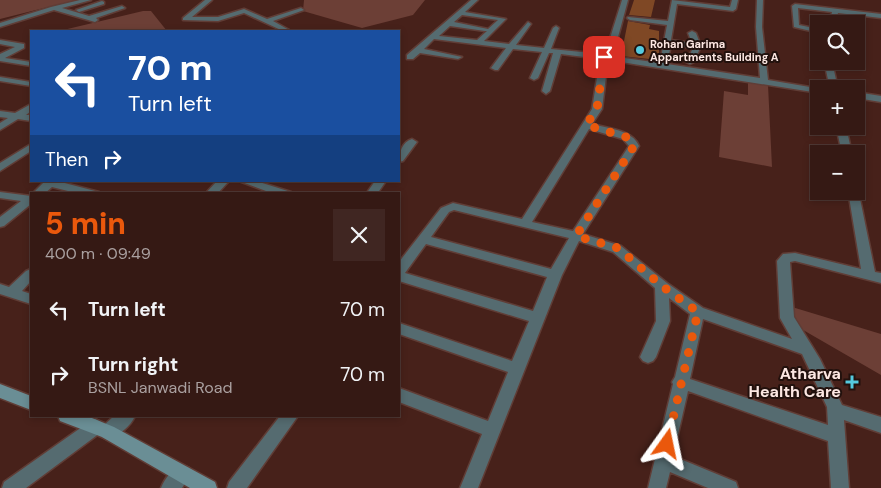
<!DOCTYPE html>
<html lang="en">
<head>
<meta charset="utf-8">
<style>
  :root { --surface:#351914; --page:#402622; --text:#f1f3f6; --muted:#aaa0a0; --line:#4f3834; --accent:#ea580c }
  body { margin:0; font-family:"DM Sans",sans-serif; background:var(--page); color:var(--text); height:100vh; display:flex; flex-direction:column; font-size:19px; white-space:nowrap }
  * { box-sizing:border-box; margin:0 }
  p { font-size:16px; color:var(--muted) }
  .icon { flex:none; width:28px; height:28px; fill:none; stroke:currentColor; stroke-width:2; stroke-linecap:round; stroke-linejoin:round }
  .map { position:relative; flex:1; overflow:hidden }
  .drawer { position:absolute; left:30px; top:192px; width:370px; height:225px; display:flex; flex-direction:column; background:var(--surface); border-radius:0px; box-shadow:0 2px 8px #0003,0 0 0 1px var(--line) }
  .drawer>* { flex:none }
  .hud { position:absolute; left:30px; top:30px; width:370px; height:152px; border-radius:0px; box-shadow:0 2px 8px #0003,0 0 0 1px var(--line); background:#1a4fa0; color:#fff; overflow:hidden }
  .tools { position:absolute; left:810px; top:15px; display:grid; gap:10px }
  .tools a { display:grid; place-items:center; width:55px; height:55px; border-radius:0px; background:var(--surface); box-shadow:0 2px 8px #0003,0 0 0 1px var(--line); font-size:25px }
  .pin { position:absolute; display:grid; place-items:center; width:42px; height:42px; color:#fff; margin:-21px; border-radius:10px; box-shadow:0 2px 8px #0006 }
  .me { position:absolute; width:55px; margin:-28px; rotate:12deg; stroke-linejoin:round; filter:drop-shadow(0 0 4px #0008) }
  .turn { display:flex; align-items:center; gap:18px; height:105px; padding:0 15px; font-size:22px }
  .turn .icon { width:65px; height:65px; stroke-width:2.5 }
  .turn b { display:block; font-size:35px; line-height:42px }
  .then { display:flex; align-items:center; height:48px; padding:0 15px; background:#0003; gap:10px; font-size:19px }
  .round { display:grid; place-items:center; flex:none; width:52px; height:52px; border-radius:0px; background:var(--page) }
  .head { display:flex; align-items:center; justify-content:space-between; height:85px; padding:0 15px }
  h1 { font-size:30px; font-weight:800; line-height:38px; color:var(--accent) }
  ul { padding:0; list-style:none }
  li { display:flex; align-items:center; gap:15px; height:65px; padding:0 15px }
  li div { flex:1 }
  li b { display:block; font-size:19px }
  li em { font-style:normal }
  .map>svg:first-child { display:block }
</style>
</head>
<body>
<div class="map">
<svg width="881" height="488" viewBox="0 0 881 488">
  <rect width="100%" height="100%" fill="#47211a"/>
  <!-- green -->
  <path fill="#6c3f36" d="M0,0H76L0,19Z
    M304,0H425L413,15L362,28L303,11Z
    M143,11H151L167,31H59Z
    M748,81L768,85L772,167L719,157L724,91L748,95Z
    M792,307L881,334V375L791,323Z"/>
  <!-- building -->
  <path fill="#7f4825" d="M634,0H655L651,17L629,15Z
    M628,21L650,25L649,29L659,31V60L621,56Z"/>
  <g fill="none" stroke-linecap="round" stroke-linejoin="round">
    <!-- street casing -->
    <g stroke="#603d36" stroke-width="3">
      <path id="street" d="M80,0H91L62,8L89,16L122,6L125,8L96,18L98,20L95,22L54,10L0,27V23L51,7Z
        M205,0H212L192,17H218L244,9L267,19L301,8L304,10L273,21L291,31H283L244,13L218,21L183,20V18Z
        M471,0H478L465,12L506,19L484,41L509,44L528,22L531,24L516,45L544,48L553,28L556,26L559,28L551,49L602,54L606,51L622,0H628L614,52L610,56L660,63L667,25L630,20L627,18L628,17L668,21L672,0L730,7L732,0H738L736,9L733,11L677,4L671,40L692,43L688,33L692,31L696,33L701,46L694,62L690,64L686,62L693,48L671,45L667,64L760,78L756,27L757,0H763L762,27L768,80L822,89H819V93L608,60L602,109L592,124C607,128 633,130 639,146L583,234L621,246L667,283L703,308L792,339L780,318L777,261L783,254L795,253L861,269L848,191H856V188L858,189L875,272L881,273V283L795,261L790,262L794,317L820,359L842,405L881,417V433L844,420L849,488H831L828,441L688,391L673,456L736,482L738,488H708L670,472L666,488H648L673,384L672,382L675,377L690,314L669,298L670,321L656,357L653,361L648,363L643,361L640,357L656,321L655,288L613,252L579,241L562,275L478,488H460L482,434L399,402V388L488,421L508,372L399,334V323L512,361L529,321L399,281V262L441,208L453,203L522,219L592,109L600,59L561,54L550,91L546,94L542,91L553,53H549L538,78L534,80L530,78L542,52L513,49L498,70H495L491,68L506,48L434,39L424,49L462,57L458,59L420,53L413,59H407V55ZM462,15L498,20L488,29L454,22ZM450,26L485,31H487L477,40L439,36ZM589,129L623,139L629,146L573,231L532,222ZM454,210L569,238L551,269L431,237L449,212ZM426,244L547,277L533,311L405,273ZM703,319L802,354L827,407L828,425L690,379Z
        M102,1L104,2V4L79,12L76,10Z
        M795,4L881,14V18L838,13L835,24H829L832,12L798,8L799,25L819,29V33L794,27L792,6Z
        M0,40L24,44V48L5,58L31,62V66L0,61V54L15,47L0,44Z
        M824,61H832L838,89H830Z
        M0,77L31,82V86L0,81Z
        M856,92L881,96V102L856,98Z
        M31,104V111L26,115H31V121L18,119L0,130V123L8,118L0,117V111L15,113Z
        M836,126H846L852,154H842Z
        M412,139L417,142L403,161L399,162C399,153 402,142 412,139Z
        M31,144V151L0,171V163Z
        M45,181H57L99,192L100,194H80L52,187L44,194H32Z
        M217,181H229L217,194H205Z
        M239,181H256L291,192L292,194H274Z
        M375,181H386L377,194H366Z
        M0,192L31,196V204L4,226L0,227V217L21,201L0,198Z
        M31,269V281L22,291L31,294V304L0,294V284L9,287L26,271Z
        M114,416H135C131,426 118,436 108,440L102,437L100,433L26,488H2L4,482L89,422L95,419L101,422L103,426Z
        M280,416H298L247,488H227L229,482Z
        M182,465L189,468L191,474L182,488H161C165,478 172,469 182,465Z"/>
    </g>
    <!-- secondary casing -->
    <g stroke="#603d36" stroke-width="3">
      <path id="secondary" d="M0,384L31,396V410L0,398Z
        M58,416H87L114,427L215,482L217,488H190L102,437L60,421Z"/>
    </g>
    <!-- street -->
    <use href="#street" fill="#556b70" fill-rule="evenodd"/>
    <!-- secondary -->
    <use href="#secondary" fill="#6a8e95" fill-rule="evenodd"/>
  </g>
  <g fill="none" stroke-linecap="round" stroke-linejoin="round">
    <!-- route -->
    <path stroke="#ea580c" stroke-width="9" stroke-dasharray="0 16.2" d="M604,57L597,109L586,125L626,137L632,141L634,146L576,236L618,248L662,286L698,312L667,444"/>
  </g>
  <!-- markers -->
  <g fill="#55cadf" stroke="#22110d" stroke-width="2">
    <circle cx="640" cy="50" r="5"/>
    <path d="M849.5 374.5h5v5h5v5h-5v5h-5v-5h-5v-5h5z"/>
  </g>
  <g text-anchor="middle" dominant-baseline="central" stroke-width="4" stroke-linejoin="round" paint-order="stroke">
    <!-- far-poi labels -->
    <g font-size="11" font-weight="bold" fill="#fce7e2" stroke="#22110d" text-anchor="start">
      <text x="650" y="44">Rohan Garima<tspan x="650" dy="13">Appartments Building A</tspan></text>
    </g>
    <!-- near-poi labels -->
    <g font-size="16" font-weight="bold" fill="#fce7e2" stroke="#22110d" text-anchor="end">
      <text x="841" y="373">Atharva<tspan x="841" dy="18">Health Care</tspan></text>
    </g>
  </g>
</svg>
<div class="tools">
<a><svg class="icon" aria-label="search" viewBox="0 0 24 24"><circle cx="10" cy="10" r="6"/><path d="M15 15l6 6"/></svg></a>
<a>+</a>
<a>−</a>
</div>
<div class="pin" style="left:604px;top:57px;background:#d93025"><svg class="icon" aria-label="arrive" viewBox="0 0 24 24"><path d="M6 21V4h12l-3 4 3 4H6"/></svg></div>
<svg class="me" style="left:667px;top:444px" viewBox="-20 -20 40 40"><path d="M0-17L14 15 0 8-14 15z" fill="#ea580c" stroke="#fff" stroke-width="4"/></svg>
<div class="hud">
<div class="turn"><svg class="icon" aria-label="left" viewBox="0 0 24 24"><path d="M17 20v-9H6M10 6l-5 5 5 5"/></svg><div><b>70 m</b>Turn left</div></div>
<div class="then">Then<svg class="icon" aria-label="right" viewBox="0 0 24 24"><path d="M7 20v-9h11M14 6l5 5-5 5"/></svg></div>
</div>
<section class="drawer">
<div class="head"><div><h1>5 min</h1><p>400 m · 09:49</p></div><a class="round"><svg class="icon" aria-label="close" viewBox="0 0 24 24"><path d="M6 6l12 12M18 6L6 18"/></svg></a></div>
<ul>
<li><svg class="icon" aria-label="left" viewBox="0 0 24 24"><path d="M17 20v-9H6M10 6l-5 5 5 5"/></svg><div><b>Turn left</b></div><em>70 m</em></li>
<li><svg class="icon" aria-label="right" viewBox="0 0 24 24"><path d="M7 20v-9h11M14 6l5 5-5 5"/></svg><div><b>Turn right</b><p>BSNL Janwadi Road</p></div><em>70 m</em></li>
</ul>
</section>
</div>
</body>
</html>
